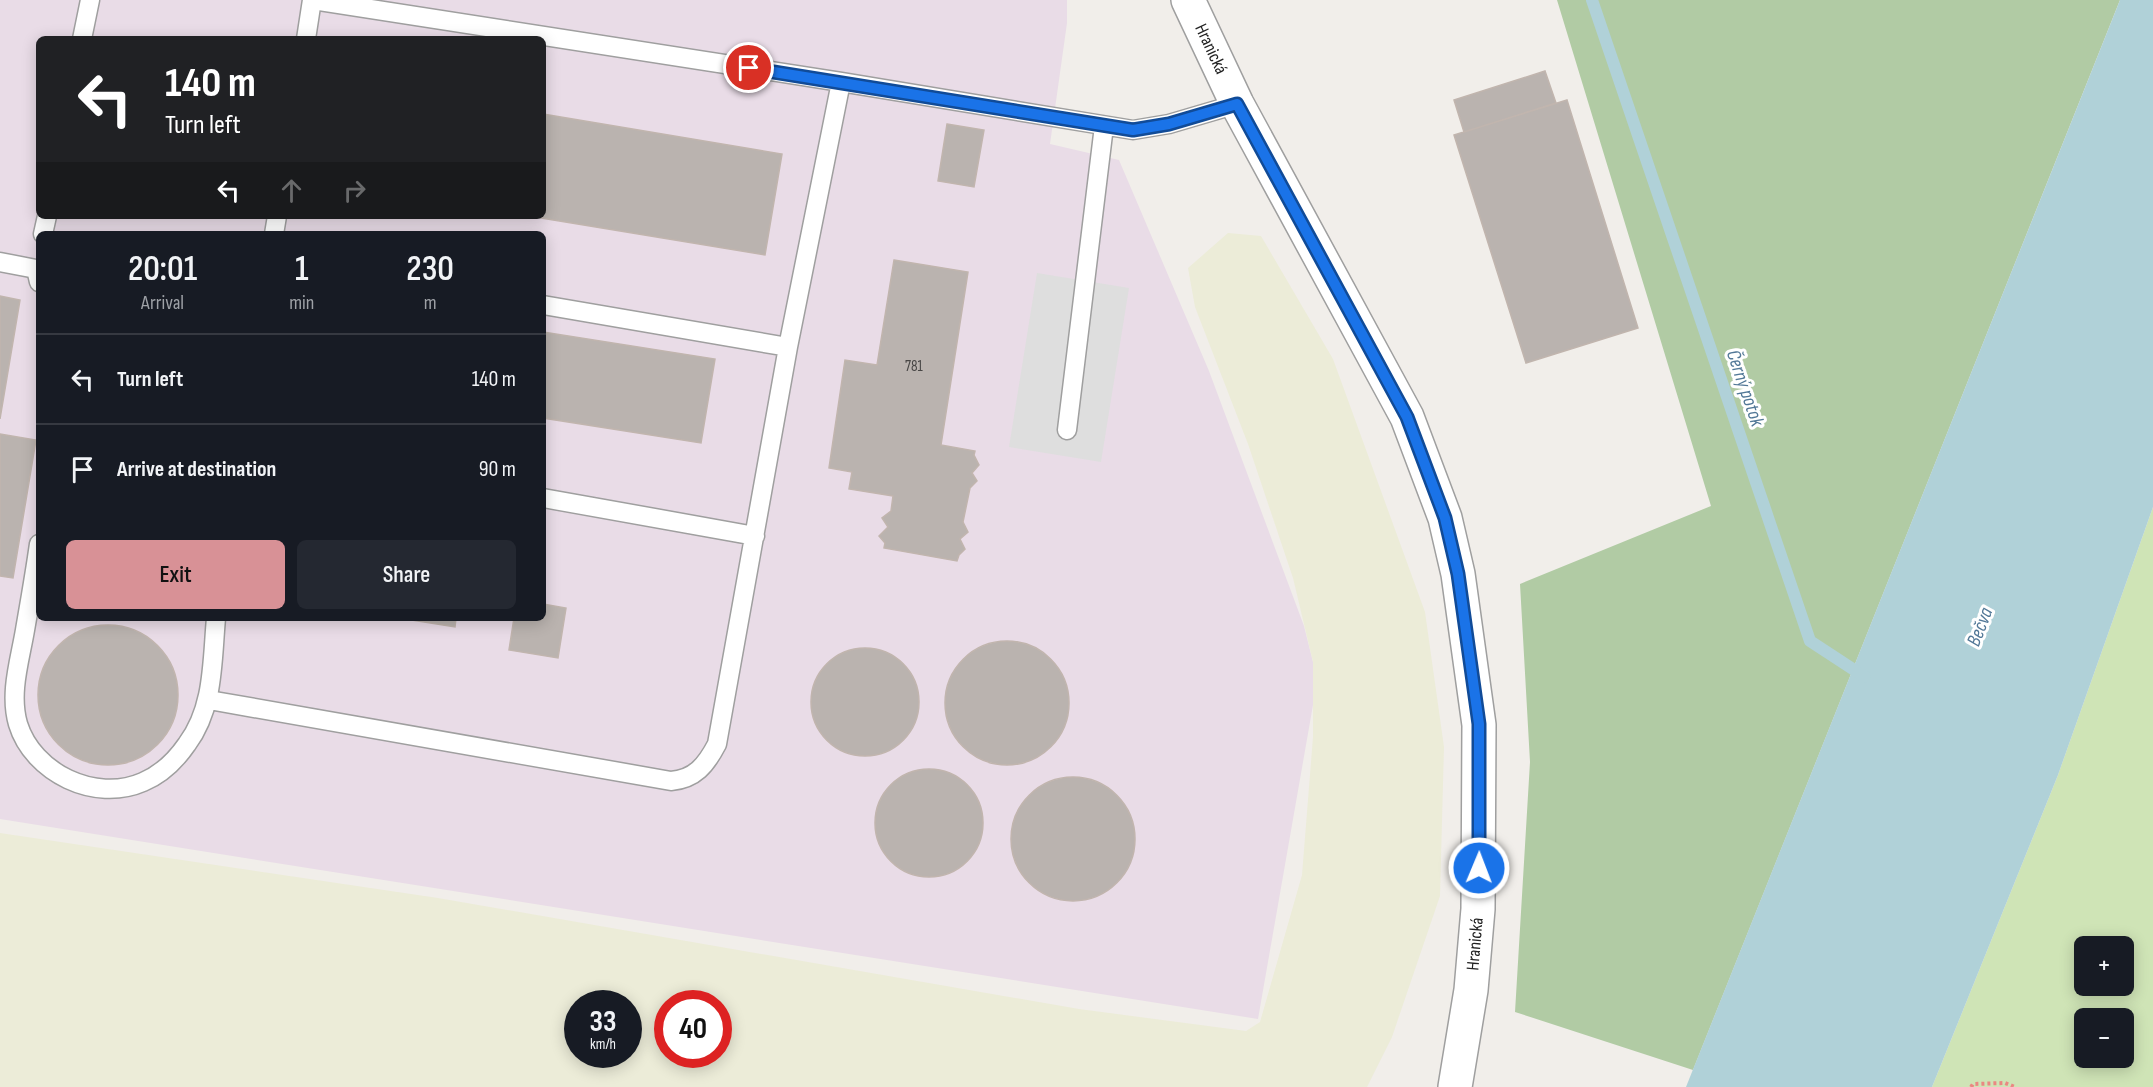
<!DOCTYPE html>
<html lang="en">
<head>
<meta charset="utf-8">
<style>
  :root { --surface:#171b24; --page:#242831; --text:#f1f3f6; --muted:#9ea1a6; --line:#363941; --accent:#d89196 }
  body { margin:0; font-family:"Sofia Sans Condensed",sans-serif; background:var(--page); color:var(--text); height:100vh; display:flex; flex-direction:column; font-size:22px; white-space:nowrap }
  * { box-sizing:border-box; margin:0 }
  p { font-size:20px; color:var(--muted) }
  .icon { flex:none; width:33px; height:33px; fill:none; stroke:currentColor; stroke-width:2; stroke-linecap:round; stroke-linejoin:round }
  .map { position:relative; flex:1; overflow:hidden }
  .panel { position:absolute; left:36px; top:231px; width:510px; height:390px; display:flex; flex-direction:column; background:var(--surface); border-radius:9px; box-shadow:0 3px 15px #0003 }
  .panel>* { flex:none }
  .banner { position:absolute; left:36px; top:36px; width:510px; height:183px; border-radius:9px; box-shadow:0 3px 15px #0003; background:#202124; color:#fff; overflow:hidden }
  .tools { position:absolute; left:2074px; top:936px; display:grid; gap:12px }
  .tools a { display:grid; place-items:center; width:60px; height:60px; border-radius:9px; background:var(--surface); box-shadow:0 3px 15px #0003; font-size:30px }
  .speed { position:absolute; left:564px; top:990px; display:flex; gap:12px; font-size:30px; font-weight:700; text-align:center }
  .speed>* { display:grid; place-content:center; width:78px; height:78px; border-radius:50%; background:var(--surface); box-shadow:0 3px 15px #0003; line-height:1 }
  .speed small { font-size:15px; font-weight:400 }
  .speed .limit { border:9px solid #d22; background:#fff; color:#111 }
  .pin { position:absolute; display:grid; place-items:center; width:51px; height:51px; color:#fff; margin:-26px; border:3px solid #fff; border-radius:50%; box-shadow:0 2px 6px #0007 }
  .me { position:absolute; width:66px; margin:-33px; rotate:1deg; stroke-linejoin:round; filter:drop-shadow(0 0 4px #0008) }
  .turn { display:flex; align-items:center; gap:21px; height:126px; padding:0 30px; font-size:27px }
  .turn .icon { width:78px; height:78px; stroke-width:2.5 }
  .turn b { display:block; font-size:42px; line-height:51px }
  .lanes { display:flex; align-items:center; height:57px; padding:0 30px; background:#0003; justify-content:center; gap:30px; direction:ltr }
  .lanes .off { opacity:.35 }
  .eta { display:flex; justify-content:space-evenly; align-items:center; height:102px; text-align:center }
  .eta b { font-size:36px; font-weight:600; line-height:42px }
  .cta { display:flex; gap:12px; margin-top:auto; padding:12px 30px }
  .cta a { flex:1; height:69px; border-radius:9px; background:var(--accent); color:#111; font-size:24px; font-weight:600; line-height:69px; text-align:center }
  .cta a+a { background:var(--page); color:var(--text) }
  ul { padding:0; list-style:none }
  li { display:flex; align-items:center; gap:18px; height:90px; padding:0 30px; border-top:2px solid var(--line) }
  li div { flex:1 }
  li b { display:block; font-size:22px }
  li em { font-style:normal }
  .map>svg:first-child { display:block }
</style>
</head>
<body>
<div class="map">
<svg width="2153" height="1087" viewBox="0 0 2153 1087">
  <rect width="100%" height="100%" fill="#f1eeea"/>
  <!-- industrial -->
  <path fill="#e9dce7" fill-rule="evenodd" d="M0,0H1067V23L1050,144L1119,160L1209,371L1304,626L1313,662V705L1258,1019L0,819ZM39,39H543V216H39ZM39,234H543V618H39Z"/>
  <!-- farmland -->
  <path fill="#ececd8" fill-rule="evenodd" d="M1228,233L1261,236L1333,359L1425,612L1444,747L1440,896L1392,1037L1367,1087H0V833L438,898L1079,1009L1246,1031L1260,1022L1302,875L1313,737V662L1293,578L1248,444L1195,307L1188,268ZM578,1004H628V1054H578ZM668,1004H718V1054H668Z"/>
  <!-- grass -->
  <path fill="#cfe4b6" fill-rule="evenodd" d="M2153,507V1087H1932L2058,775ZM2085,946H2124V986H2085ZM2085,1018H2124V1058H2085Z"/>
  <!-- forest -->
  <path fill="#b1cba4" d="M1557,0H2120L1693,1070L1515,1012L1530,762L1520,584L1711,506Z"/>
  <!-- parking -->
  <path fill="#dedede" d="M1037,273L1129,288L1101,462L1009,447Z"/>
  <!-- water -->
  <path fill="#b0d1d8" d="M2120,0H2153V507L2058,775L1932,1087H1686Z"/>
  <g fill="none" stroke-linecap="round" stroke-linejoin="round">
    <!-- stream -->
    <path stroke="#b0d1d8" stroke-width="12" d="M1592,0L1810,641L1865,677"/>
  </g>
  <!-- building -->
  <path fill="#bab3af" stroke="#c1b5ae" stroke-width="1.5" d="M1545,71L1556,103L1464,132L1454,100Z
    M1567,100L1638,328L1526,363L1454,135Z
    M543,114L782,154L765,255L529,216H543Z
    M947,124L984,130L974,187L938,181Z
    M894,260L968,272L941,445L975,451L974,455L979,465L972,473L977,481L970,488L963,522L968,532L960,539L965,549L959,555L957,561L884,548L885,543L879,536L888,527L882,518L891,511L893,496L849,489L852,472L829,468L845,360L877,365Z
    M0,296L20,300L0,419Z
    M543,332L715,359L701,443L543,418Z
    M0,434L36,440L13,578L0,576Z
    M543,604L566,608L558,658L509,650L514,618H543Z
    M399,618H456L455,627Z
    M38 695a70 70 0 1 1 140 0a70 70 0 1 1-140 0Z
    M945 703a62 62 0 1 1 124 0a62 62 0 1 1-124 0Z
    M811 702a54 54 0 1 1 108 0a54 54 0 1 1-108 0Z
    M875 823a54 54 0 1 1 108 0a54 54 0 1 1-108 0Z
    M1011 839a62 62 0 1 1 124 0a62 62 0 1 1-124 0Z"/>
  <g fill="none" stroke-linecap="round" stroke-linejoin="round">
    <!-- service casing -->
    <g stroke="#9f9f9f" stroke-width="21">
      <path id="service" d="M313,0L841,82L1133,130L1169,124L1237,104
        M82,39L90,0
        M306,39L312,0
        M43,234L47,216
        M274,234L277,216
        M0,262L36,269L39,282
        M543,305L788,347
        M1067,430L1104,126
        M543,498L755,536
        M39,544C35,573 30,601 25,630C20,660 9,693 18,724C33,773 95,803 143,782C162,774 176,760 187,744C214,708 212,662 216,618
        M209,700L671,781C695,779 706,765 717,744L788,347L841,82"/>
    </g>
    <!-- tertiary casing -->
    <g stroke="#9f9f9f" stroke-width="36">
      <path id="tertiary" d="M1188,0L1237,104L1407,417L1445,518L1458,574L1479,725L1478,909L1471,990L1455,1087"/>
    </g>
    <!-- path -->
    <path stroke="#ea8882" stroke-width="4" stroke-dasharray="3 3" stroke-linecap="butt" d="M1971,1087L1973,1084L2005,1083L2015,1087"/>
    <!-- service -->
    <use href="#service" stroke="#fff" stroke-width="18"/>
    <!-- tertiary -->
    <use href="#tertiary" stroke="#fff" stroke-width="33"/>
  </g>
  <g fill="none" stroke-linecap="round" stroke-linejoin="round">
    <!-- route casing -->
    <g stroke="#114b97" stroke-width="15">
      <path id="route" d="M749,68L1133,130L1169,124L1237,104L1407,417L1445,518L1458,574L1479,724V868"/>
    </g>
    <!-- route -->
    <use href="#route" stroke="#1a73e8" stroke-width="10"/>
  </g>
  <g text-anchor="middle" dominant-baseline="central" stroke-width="6" stroke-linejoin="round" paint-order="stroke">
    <!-- number labels -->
    <g font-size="15" fill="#484645">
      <text x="914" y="366">781</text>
    </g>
    <!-- street labels -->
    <g font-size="18" fill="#222" stroke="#fff">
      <text transform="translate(1211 49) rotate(65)">Hranická</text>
      <text transform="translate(1475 944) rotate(-85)">Hranická</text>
    </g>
    <!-- water labels -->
    <g font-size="20" font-style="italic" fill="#527897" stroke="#fff">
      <text transform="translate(1745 388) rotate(71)">Černý potok</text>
      <text transform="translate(1980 627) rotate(-69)">Bečva</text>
    </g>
  </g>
</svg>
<div class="tools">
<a>+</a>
<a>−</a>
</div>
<div class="speed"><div>33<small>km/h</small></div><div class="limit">40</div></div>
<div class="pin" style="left:749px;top:68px;background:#d93025"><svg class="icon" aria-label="arrive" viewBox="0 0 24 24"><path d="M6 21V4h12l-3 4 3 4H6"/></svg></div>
<svg class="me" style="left:1479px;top:868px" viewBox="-20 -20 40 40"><circle r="17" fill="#1a73e8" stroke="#fff" stroke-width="3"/><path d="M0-11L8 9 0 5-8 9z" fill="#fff"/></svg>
<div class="banner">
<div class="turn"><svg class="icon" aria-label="left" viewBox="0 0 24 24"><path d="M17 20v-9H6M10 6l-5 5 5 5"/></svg><div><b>140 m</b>Turn left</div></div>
<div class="lanes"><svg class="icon" aria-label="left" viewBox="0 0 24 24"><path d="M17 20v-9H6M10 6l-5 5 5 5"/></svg><svg class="icon off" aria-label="ahead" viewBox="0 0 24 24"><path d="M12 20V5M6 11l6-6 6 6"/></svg><svg class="icon off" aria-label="right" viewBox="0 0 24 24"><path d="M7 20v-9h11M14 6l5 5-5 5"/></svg></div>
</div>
<section class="panel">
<div class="eta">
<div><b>20:01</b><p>Arrival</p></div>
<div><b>1</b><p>min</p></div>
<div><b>230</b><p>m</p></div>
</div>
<ul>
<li><svg class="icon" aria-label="left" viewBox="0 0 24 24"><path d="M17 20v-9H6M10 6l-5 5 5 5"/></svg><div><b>Turn left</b></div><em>140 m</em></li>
<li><svg class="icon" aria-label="arrive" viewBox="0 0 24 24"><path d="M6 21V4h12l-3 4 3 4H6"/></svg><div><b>Arrive at destination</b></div><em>90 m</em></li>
</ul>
<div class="cta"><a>Exit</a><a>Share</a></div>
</section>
</div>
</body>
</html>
